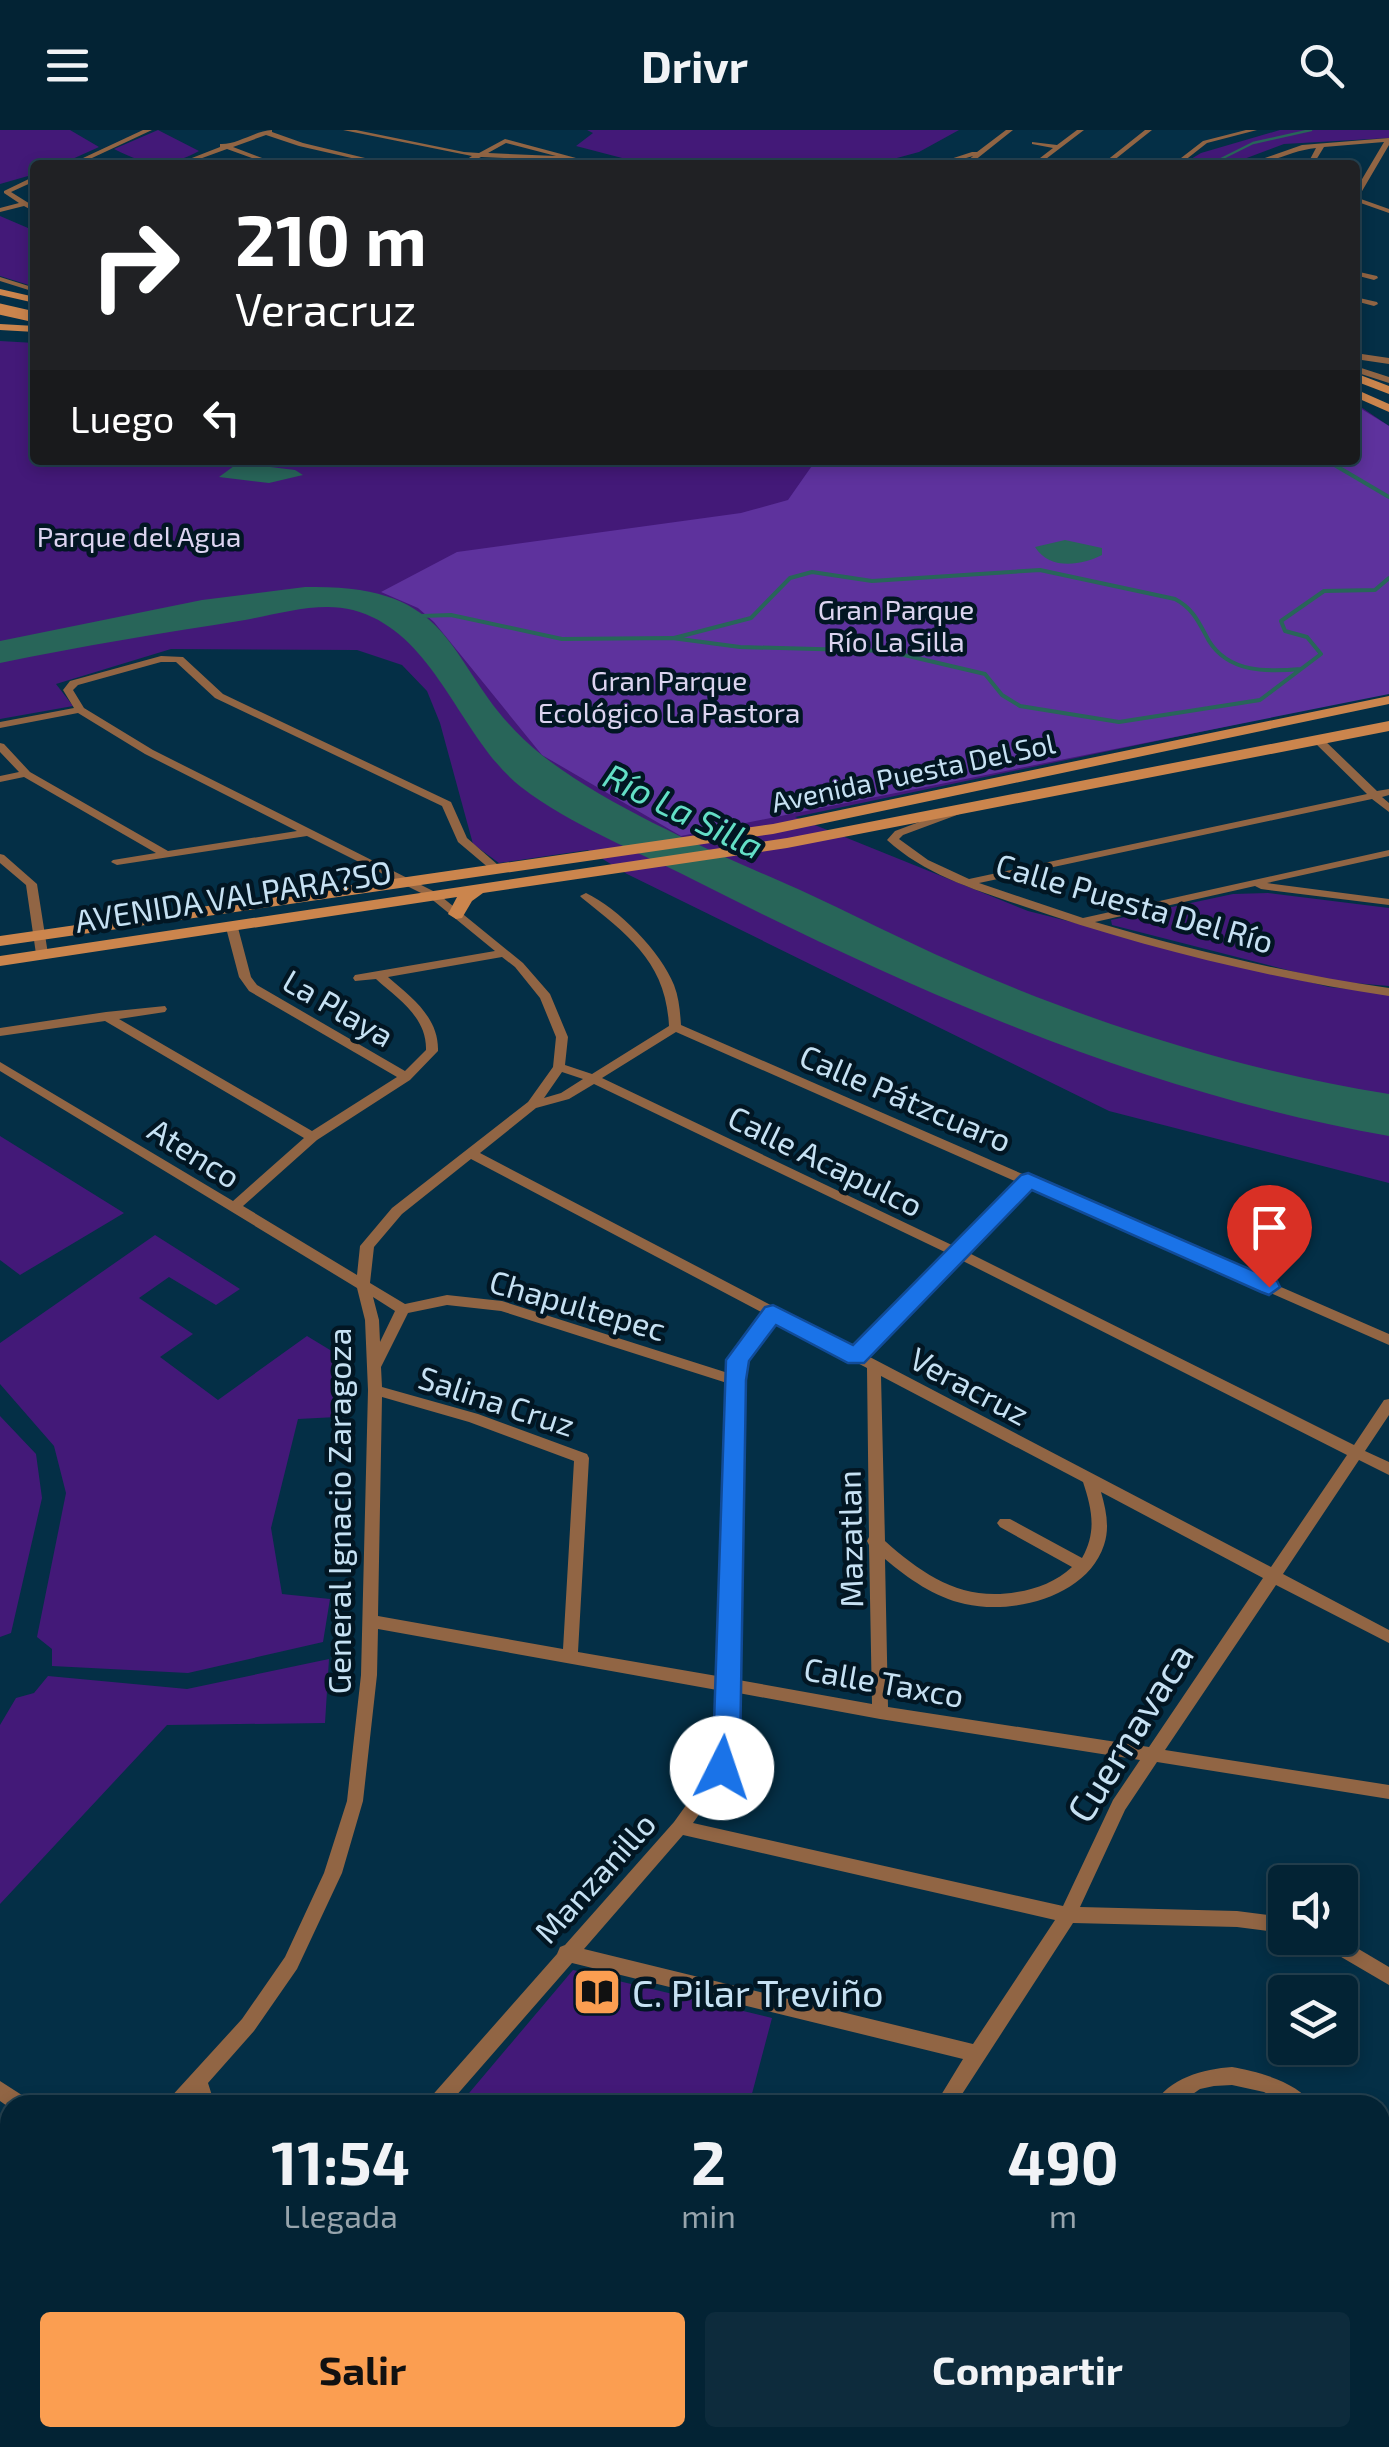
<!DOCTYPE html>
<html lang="es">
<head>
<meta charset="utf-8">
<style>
  :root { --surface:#032334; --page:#0d2b3c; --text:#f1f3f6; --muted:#97a4ac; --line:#24404f; --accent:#fb9e51 }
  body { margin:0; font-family:"Exo 2",sans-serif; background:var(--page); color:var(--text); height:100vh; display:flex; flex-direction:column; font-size:38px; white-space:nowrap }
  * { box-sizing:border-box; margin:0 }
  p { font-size:32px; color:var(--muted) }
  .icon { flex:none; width:55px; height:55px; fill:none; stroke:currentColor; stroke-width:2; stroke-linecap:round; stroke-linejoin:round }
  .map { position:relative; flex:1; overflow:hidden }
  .drawer { position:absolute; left:0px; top:1965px; width:1390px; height:352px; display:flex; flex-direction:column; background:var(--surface); border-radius:30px 30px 0 0; box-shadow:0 5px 15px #0003,0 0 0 2px var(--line) }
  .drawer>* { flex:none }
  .guide { position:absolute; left:30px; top:30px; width:1330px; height:305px; border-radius:10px; box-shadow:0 5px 15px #0003,0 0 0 2px var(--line); background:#202124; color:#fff; overflow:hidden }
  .fabs { position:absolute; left:1268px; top:1735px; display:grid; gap:20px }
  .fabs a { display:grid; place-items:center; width:90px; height:90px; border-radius:10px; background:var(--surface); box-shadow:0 5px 15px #0003,0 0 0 2px var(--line); font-size:50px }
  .pin { position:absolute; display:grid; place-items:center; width:85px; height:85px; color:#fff; margin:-102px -42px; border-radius:50% 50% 50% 0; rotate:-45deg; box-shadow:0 0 10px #0007 }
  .pin .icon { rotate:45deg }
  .me { position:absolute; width:110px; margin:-55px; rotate:4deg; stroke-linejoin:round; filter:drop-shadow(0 0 8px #0008) }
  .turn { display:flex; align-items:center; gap:35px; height:210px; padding:0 40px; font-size:45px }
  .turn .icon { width:130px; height:130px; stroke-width:2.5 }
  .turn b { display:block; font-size:70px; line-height:85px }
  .then { display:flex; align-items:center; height:95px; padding:0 40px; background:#0003; gap:20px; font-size:38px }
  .eta { display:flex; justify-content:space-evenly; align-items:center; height:170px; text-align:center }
  .eta b { font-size:60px; font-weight:700; line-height:70px }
  .button { display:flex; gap:20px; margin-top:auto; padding:20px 40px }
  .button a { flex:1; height:115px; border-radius:10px; background:var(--accent); color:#111; font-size:40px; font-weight:700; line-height:115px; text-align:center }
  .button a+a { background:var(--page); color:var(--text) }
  header { display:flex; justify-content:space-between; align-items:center; height:130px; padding:0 40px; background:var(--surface); font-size:45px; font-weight:700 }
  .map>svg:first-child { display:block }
</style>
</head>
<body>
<header><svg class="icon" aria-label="menu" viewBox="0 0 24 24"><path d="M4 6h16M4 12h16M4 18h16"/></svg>Drivr<svg class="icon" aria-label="search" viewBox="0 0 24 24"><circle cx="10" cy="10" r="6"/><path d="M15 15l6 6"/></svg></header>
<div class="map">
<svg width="1389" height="2317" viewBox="0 0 1389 2317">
  <rect width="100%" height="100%" fill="#042f46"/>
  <!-- green -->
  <path fill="#431978" d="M0,0H70L99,17L59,35H35V44L0,54Z
    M158,0L199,21C165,39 148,36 114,19Z
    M587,0H959L919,22L871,35H649L576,16L593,3Z
    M1280,0H1389V8L1284,14L1228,35H1181L1201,23Z
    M0,86L35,101V157L0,146Z
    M0,211L35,213V330H1355V273L1389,296L1285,584L795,687L1028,781L1329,857L1389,863V1053L1109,981L627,744L588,720L499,733L473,714L440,593L427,561L402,535L357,520L171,519L56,554L73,576L0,589Z
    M1268,763L1389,778V856L1330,851L1112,795L1111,790L1233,764Z
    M0,1006L124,1083L20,1145L0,1130Z
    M155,1105L240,1159L216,1175L169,1147L139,1168L193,1204L160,1227L218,1270L307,1206L335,1223L337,1287L298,1289L271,1398L282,1464L330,1469L323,1512L188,1543L52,1536V1519L37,1507L66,1363L54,1316L0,1254V1213Z
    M0,1286L36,1324L42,1368L11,1503L0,1507Z
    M329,1529L325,1593L167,1595L0,1774V1595L16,1568L34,1563L48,1546L187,1559Z
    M573,1840L772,1888L749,1975H459Z"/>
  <!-- forest -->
  <path fill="#5e329d" d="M1355,275L1389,296V564L681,706L542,625L434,492L418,478L381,462L457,422L741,383L788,370L816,330H1355Z"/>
  <!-- water -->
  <path fill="#286559" d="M238,333L295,340L303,345L269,353L219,347Z
    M1065,410L1102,418V425C1082,435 1050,441 1035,417Z
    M305,457C472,453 441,546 543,626C611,679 718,724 798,759C851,783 902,810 955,833C1094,894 1239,940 1389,964V1006C1143,963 913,861 692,749C635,720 572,696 521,657C459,608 436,502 353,480C320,471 277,484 245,490C163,503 82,516 0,533V511L202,470Z"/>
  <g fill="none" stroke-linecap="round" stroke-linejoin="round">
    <!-- stream-far1 -->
    <path stroke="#286559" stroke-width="2.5" d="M1209,35L1253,13L1311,0"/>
    <!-- stream -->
    <path stroke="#286559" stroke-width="4" d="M1326,330L1389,367
      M421,486L451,485L562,509L672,508L740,517L887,521L985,544L1002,565L1020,576L1119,592L1260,570L1321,524L1307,507L1285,501L1281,491L1324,461L1375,460L1389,448
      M674,508L751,488L790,448L812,442L872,451L1040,440L1175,469C1194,479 1199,493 1209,511C1229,543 1267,542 1301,539"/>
    <!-- minor -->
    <path fill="#916544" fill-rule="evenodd" d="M143,0H152L77,35H68Z
      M272,0V2L303,13L394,35H382L299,16L266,5L233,17L281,35H271L227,19L183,35H174L220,17V14C237,15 254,1 272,0Z
      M343,0H356L464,22L479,23L505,9L602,35L575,31L481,27L466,35H458L472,26ZM506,13L556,26L488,23Z
      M1006,0H1013L969,35H962L973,26L942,35H932L972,22H977Z
      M1077,0H1084L1038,35H1031L1053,18L1032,14V12L1057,15Z
      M1145,0H1152L1108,35H1101Z
      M1246,0H1257L1207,13L1179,35H1172L1203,11Z
      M1389,8V15L1358,68L1389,79V83L1355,71V61L1384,12L1324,17L1313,35H1307L1316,18C1292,20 1269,35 1245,35L1302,15Z
      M35,46V51L11,62L35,77V82L24,76L0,82V78L19,73L4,63V61Z
      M1355,141L1377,146L1378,148L1374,150L1355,145Z
      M0,147L35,158V162L0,151Z
      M1355,167L1377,172L1378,174L1374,176L1355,171Z
      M161,526L183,527L223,564L451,672L467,708L498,735V739H490L458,712L442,676L215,568L176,532H161L78,555L73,560L84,578L153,620L437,763L523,833L550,864L568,907L565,935L592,944L669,896C666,832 628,805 582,768L580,766L586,763C618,778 661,822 674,855C679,868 680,881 681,895L1027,1046L1034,1047L1035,1050L1389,1204V1215L1029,1057L967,1122L1354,1315L1384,1270L1389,1269V1285L1365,1321L1389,1332V1345L1359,1330L1283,1444L1389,1500V1513L1276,1455L1165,1620L1389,1655V1669L1157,1632L1125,1680L1080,1777L1237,1781L1285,1787V1803L1237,1797L1073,1793L955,1975H935L963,1929L572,1833L448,1975H427L429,1969L557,1824L560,1817L565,1815L674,1692L715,1635L719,1624L717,1560L378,1499L377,1545L363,1671L342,1743L297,1839L254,1901L208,1953L215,1975H197L194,1968L188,1975H167L169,1969L242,1889L285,1827L324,1743L347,1671L361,1545L368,1260L365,1190L357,1158L0,941V932L233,1071L304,1008L105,891L0,906V898L106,882L165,876L167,879L165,882L119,889L312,1001L397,947L249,861L239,847L225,794L227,792H235L237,794L251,847L257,855L405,941L426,920C427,887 398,869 376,849L355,851L353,848L355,845L495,821L429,767L307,706L117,735L111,732L113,730L156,723L24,647L0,652V646L19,642L0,622V613L4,614L30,642L168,721L297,701L145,624L78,583L0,598V592L74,578L63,560L70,551ZM502,827L515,837L540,868L556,907L553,937L528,972L392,1078L360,1116L357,1145L243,1076L317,1010L410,950L438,921C439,887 411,867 388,847ZM676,902L1019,1053L956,1117L602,948ZM562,942L583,949L561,963L544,968ZM594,954L949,1124L855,1219L480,1023L536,978L569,969ZM471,1029L765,1184L733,1226L728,1243L502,1171L447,1165L405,1174L370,1153L374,1117L402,1084ZM959,1129L1347,1325L1271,1437L866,1225ZM373,1167L395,1181L380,1212L379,1190ZM447,1175L501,1181L727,1253L717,1546L578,1522L589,1328L587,1324L478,1284L382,1257L381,1237L408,1183ZM775,1190L867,1238L869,1407L867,1411L869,1415L872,1574L733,1549L741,1250L745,1231ZM881,1246L1083,1352C1092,1379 1097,1402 1082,1428L1010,1389H1000L997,1393L1000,1397L1072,1437C1057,1451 1037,1459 1017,1462C963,1472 923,1445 885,1411ZM382,1267L469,1292L574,1331L563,1519L378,1486ZM1101,1362L1263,1448L1149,1617L888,1577L885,1429C909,1449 934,1467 965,1474C1013,1485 1087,1467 1104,1415C1110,1397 1106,1380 1101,1362ZM733,1562L880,1589L1140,1630L1113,1670L1063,1776L693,1693L728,1643L735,1624ZM683,1705L1055,1790L973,1914L584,1819Z
      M1318,607L1322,608L1377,661L1389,659V665L1382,667L1389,673V682L1372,669L979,753L1083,788L1389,720V726L1267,753L1389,769V775L1261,759L1255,756L1095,792C1191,820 1290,844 1389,858V866C1263,847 1137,816 1017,774C972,759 923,743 887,710L895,701L957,678H965V682L903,705L899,709L928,730L969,749L1367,664L1314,612L1313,610Z
      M0,724L4,725L37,754L48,824L46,826H38L36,824L26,755L0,733Z
      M1316,1808H1340L1389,1837V1855L1319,1814Z
      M1232,1937C1257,1941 1300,1953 1312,1975H1287L1264,1962L1232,1955L1214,1956L1200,1959L1177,1975H1154C1168,1948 1204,1939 1232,1937Z
      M0,1951L28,1969L30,1975H10V1978L0,1971Z
      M1380,2022L1389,2026V2046L1380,2042Z
      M10,2133V2157L0,2163V2139Z
      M0,2178L10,2184V2207L0,2201Z
      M1380,2240L1389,2244V2267L1380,2263Z
      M124,2308H149L154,2317H128Z
      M397,2308H420L416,2317H393Z
      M486,2308H512L517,2317H491Z
      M726,2308H748L744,2317H722Z
      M806,2308H833L838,2317H811Z
      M1133,2308H1160L1166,2317H1138Z"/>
    <!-- tertiary -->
    <path fill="#916544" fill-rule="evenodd" d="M1355,223L1389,228V234L1355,229Z
      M1355,236L1389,247V253L1355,242Z"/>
    <!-- secondary -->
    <path fill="#cb854d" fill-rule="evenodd" d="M0,159L35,167V173L0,165Z
      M0,194L35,196V202L0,200Z
      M1355,243L1389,256V264L1355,251Z
      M1355,259L1389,274V282L1355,267Z
      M1389,566V574L773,704L0,816V806L773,694Z
      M1389,591V601L787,718L483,763L472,771L462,788L456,789L448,784L457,767L0,836V826L787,708Z"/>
    <!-- secondary-bridge -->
    <path stroke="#cb854d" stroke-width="11" d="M0,179L35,187"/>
  </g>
  <!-- route -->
  <path fill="#1a73e8" stroke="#114b97" stroke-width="2.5" d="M1028,1043L1277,1151L1280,1157L1269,1165L1261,1162L1032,1060L864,1233H848L776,1195L749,1231L746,1250L740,1624L732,1646H713L709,1638L713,1624L726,1230L765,1177L773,1175L853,1215L1021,1045Z"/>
  <!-- icons -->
  <defs>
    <g id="library-square" transform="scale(2.5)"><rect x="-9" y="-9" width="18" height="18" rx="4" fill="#fb9e51" stroke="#021623"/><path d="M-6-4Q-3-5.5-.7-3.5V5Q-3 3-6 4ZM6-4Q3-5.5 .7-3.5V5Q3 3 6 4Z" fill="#111"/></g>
  </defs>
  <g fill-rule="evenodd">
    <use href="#library-square" x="597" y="1862"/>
  </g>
  <g text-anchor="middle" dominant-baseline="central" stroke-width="9" stroke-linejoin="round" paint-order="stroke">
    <!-- far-park labels -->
    <g font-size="28" fill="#dcd4f0" stroke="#021623">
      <text x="139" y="406">Parque del Agua</text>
      <text x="896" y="479">Gran Parque<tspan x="896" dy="32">Río La Silla</tspan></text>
      <text x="669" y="550">Gran Parque<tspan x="669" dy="32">Ecológico La Pastora</tspan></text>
    </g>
    <!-- far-street labels -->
    <g font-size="28" fill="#c6e1f3" stroke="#021623">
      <text transform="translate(913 642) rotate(-12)">Avenida Puesta Del Sol</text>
    </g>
    <!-- street labels -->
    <g font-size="32" fill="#c6e1f3" stroke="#021623">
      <text transform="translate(233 765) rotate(-9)">AVENIDA VALPARA?SO</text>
      <text transform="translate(1135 772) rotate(16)">Calle Puesta Del Río</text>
      <text transform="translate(339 877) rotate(30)">La Playa</text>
      <text transform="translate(906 967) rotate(23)">Calle Pátzcuaro</text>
      <text transform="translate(195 1022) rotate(32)">Atenco</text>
      <text transform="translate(826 1030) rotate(26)">Calle Acapulco</text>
      <text transform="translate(578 1174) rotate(16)">Chapultepec</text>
      <text transform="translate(970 1255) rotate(28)">Veracruz</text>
      <text transform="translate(497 1270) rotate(18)">Salina Cruz</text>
      <text transform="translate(338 1381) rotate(-90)">General Ignacio Zaragoza</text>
      <text transform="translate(849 1409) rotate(-91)">Mazatlan</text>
      <text transform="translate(884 1551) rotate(10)">Calle Taxco</text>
      <text transform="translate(594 1747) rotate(-48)">Manzanillo</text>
    </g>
    <!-- water labels -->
    <g font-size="35" font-style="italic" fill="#63dfc6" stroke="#021623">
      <text transform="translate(684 680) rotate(26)">Río La Silla</text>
    </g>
    <!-- near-street labels -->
    <g font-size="38" fill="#c6e1f3" stroke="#021623">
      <text transform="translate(1129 1602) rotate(-58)">Cuernavaca</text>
    </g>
    <!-- near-poi labels -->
    <g font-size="38" fill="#c6e1f3" stroke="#021623" text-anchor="start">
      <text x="632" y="1862">C. Pilar Treviño</text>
    </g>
  </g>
</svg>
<div class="fabs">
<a><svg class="icon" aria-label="sound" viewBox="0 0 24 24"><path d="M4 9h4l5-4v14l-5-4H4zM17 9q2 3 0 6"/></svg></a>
<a><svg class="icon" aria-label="layers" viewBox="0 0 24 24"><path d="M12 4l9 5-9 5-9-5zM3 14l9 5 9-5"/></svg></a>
</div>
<div class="pin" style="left:1269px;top:1157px;background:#d93025"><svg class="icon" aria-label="arrive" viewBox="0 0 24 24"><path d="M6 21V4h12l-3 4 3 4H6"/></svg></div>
<svg class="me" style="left:722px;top:1638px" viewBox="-20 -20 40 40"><circle r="19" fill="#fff"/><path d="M0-13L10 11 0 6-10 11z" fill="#1a73e8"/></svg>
<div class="guide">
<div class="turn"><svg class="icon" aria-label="right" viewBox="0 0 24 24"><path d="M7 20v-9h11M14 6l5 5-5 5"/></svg><div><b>210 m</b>Veracruz</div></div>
<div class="then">Luego<svg class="icon" aria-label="left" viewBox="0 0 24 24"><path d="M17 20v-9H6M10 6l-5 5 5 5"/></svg></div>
</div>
<section class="drawer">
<div class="eta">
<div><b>11:54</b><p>Llegada</p></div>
<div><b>2</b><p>min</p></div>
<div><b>490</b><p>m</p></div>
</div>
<div class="button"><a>Salir</a><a>Compartir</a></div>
</section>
</div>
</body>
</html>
